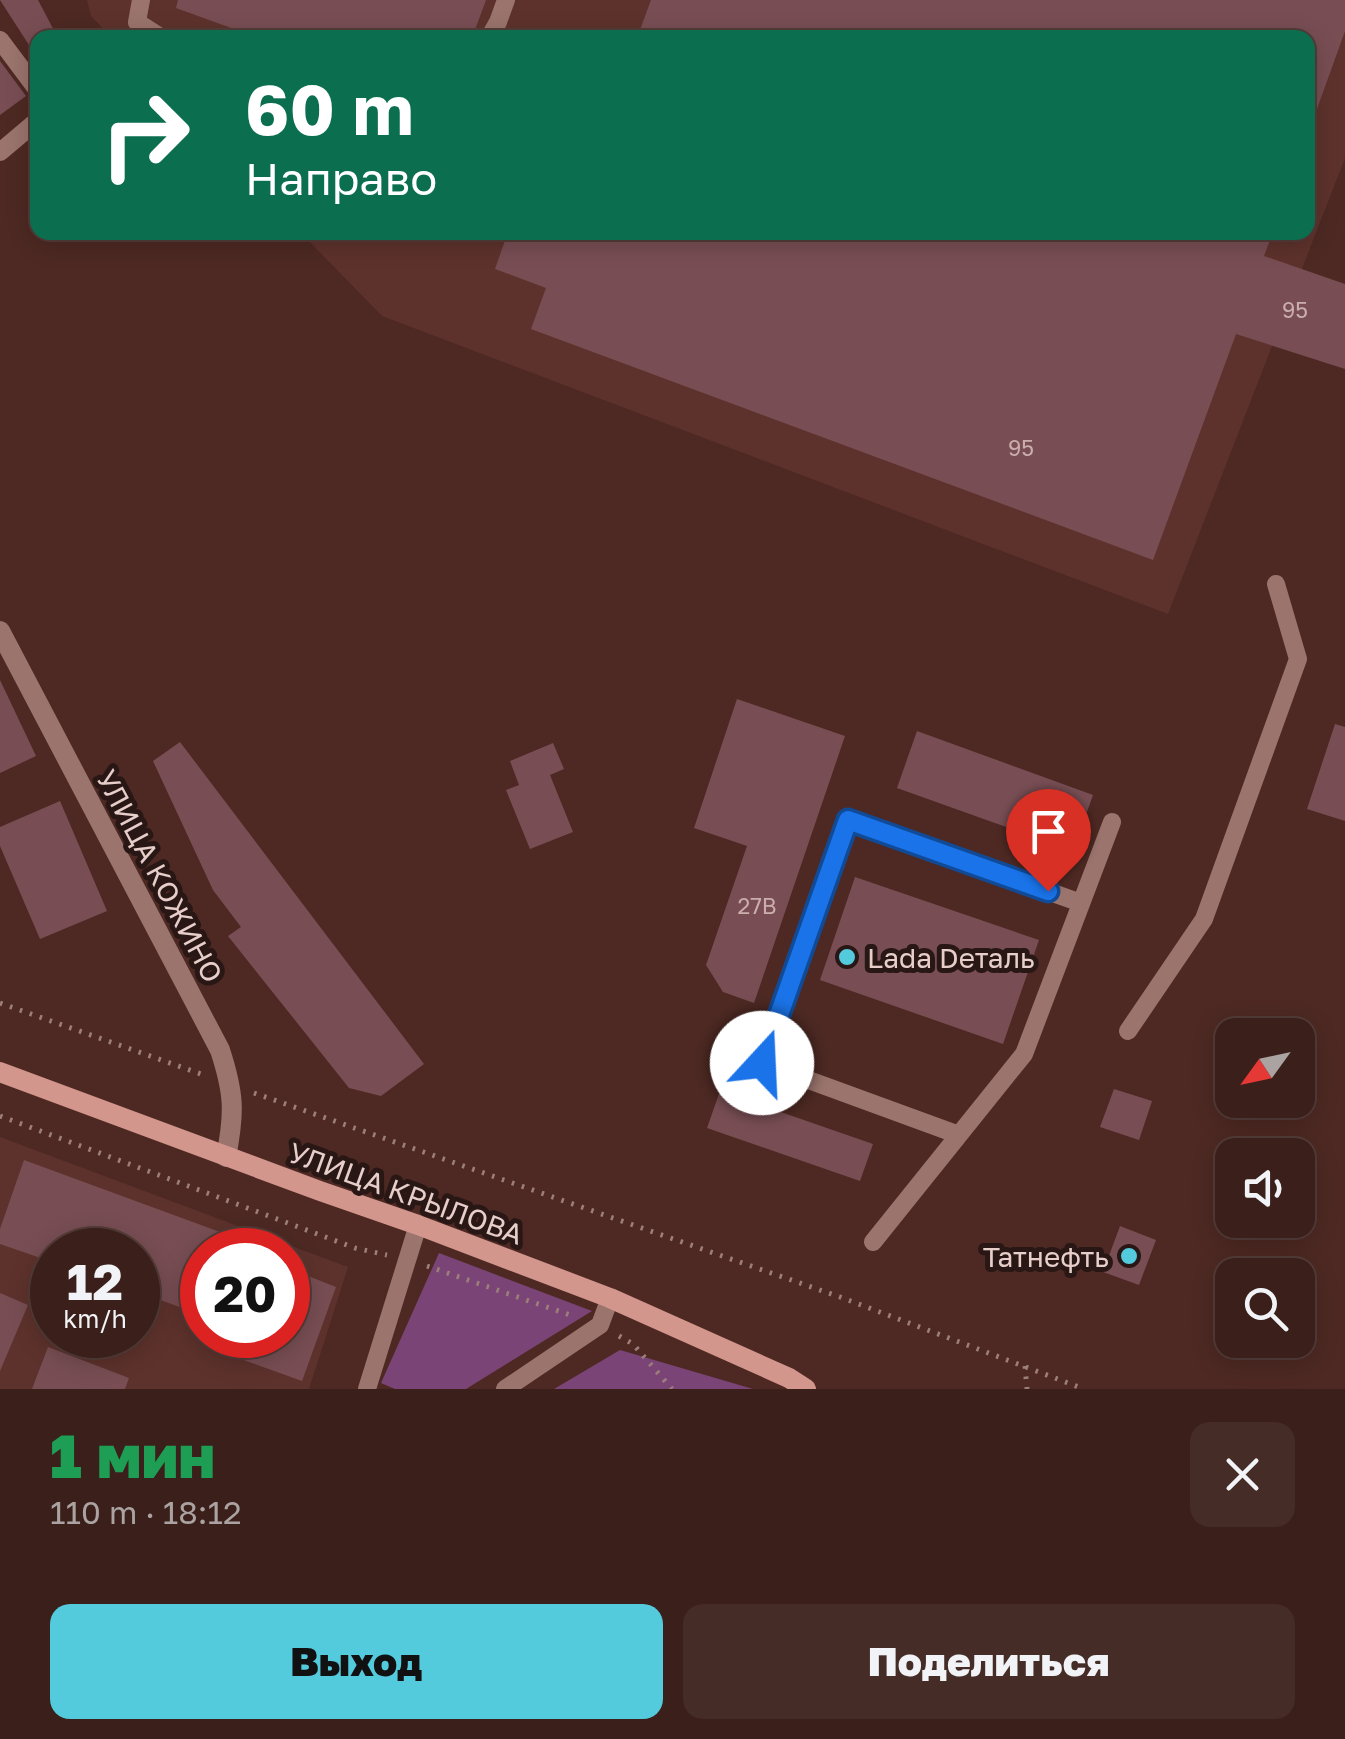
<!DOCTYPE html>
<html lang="ru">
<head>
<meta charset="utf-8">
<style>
  :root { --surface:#3a1f1a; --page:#452c27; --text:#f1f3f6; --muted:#aba2a2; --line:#543d39; --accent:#54cadd }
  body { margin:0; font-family:"Golos Text",sans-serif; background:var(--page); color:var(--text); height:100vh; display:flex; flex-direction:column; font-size:38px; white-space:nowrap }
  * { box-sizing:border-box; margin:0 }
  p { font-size:32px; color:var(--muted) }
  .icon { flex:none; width:55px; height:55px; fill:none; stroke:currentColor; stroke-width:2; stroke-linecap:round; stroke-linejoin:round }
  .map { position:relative; height:1389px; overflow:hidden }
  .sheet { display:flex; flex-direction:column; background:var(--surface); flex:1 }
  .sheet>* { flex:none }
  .banner { position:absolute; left:30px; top:30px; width:1285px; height:210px; border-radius:20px; box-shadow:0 5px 25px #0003,0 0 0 2px var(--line); background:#0b6e4f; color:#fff; overflow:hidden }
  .needle { width:65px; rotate:237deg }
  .controls { position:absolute; left:1215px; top:1018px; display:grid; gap:20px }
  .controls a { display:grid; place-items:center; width:100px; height:100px; border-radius:20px; background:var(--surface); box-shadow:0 5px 25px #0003,0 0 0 2px var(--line); font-size:50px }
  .speed { position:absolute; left:30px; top:1228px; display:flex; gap:20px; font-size:50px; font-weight:700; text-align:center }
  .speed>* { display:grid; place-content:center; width:130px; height:130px; border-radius:50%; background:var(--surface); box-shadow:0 5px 25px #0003,0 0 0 2px var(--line); line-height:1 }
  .speed small { font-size:25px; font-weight:400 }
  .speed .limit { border:15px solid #d22; background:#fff; color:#111 }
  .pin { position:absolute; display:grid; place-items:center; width:85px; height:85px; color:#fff; margin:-102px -42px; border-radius:50% 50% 50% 0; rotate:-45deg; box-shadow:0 0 10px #0007 }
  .pin .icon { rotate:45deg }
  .me { position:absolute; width:110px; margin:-55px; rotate:20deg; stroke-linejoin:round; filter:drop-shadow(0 0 8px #0008) }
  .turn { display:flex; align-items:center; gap:35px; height:210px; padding:0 50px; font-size:45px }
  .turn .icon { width:130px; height:130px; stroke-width:2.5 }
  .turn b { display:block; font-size:70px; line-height:85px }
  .round { display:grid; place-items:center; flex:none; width:105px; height:105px; border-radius:20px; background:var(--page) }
  .head { display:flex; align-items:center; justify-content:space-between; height:170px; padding:0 50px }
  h1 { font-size:60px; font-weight:800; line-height:75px; color:#1e9e55 }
  .action { display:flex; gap:20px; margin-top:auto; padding:20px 50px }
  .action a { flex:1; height:115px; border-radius:20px; background:var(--accent); color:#111; font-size:40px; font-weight:800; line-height:115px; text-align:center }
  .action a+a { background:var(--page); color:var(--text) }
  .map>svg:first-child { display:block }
</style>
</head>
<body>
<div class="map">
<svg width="1345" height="1389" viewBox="0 0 1345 1389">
  <rect width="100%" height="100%" fill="#4e2923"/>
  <!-- built -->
  <path fill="#5e322c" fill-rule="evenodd" d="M87,0H1345V158L1168,614L382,316L301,233L1308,232V38H112L91,16Z
    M0,1137L348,1267L309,1389H0ZM52,1250H138V1335H52ZM202,1250H288V1335H202Z"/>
  <!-- green -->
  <path fill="#7a4576" d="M439,1253L592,1311L466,1389H395L381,1383Z
    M620,1350L753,1389H554Z"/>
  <!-- building -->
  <path fill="#784e54" d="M0,0H38L58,38H38V59Z
    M178,0H486L472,38H259L176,8Z
    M651,0H1345V31L1308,134V38H637Z
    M0,61L26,96L0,115Z
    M508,232H1273L1264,256L1345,284V369L1236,334L1153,560L531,329L546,288L495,269Z
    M0,680L36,756L0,773Z
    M737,699L845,736L754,1003L723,992L706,965L747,846L694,828Z
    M1335,724L1345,727V821L1307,809Z
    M917,731L1093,795L1073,851L897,788Z
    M180,742L424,1064L381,1096L349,1088L228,936L241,927L213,890L153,761Z
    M553,743L564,769L550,775L573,832L530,849L506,790L519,785L510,761Z
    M60,801L107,911L40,939L0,846V827Z
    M855,877L1039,940L1003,1044L820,980Z
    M1114,1089L1152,1101L1139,1140L1100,1127Z
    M720,1091L873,1144L860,1181L707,1128Z
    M24,1160L269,1250H202V1315L138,1292V1250H52V1262L0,1244V1229Z
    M1120,1226L1156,1240L1139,1285L1103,1272Z
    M288,1268L336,1287L302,1381L241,1359L250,1335H288Z
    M0,1293L28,1305L0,1371Z
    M48,1347L129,1378L125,1389H32Z"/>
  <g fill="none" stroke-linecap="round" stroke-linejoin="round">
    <!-- path -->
    <path stroke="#9d7f7a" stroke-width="5" stroke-dasharray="2.5 8" stroke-linecap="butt" d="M0,1003L201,1074
      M254,1093L840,1297L1084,1389
      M0,1116L355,1248L387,1255
      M427,1266L573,1316
      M619,1336L633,1344L672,1389
      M1025,1366L1027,1389"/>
    <!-- lane -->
    <path stroke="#9a746d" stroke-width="18" d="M141,0L137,22L162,38
      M489,38L498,22L506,0
      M0,40L36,88
      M0,152L38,120
      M1128,1031L1204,919L1298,659L1276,584
      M959,1135L762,1063L848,820L1081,903
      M873,1242L1024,1054L1112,822
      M367,1389L418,1225
      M505,1389L600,1325L610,1298"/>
    <!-- street -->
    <path stroke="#9a746d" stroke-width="20" d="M0,631L220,1050C234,1093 235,1112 226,1157"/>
    <!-- secondary -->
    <path stroke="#d3968c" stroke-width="20" d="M0,1072L320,1191L418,1225L610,1298L789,1378L806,1389"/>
  </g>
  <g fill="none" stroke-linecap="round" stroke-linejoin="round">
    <!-- route casing -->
    <g stroke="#114b97" stroke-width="25">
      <path id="route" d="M762,1063L848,820L1048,891"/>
    </g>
    <!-- route -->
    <use href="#route" stroke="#1a73e8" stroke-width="18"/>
  </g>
  <!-- markers -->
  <g fill="#54cadd" stroke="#281714" stroke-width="4">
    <circle cx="847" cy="957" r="10"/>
    <circle cx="1129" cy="1256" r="10"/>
  </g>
  <g text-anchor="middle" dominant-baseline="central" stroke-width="10" stroke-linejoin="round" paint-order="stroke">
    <!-- number labels -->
    <g font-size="22" fill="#cbaeac">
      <text x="1295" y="309">95</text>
      <text x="1021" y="447">95</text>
      <text x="757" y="905">27В</text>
    </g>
    <!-- street labels -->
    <g font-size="28" fill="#e7ceca" stroke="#281714">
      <text transform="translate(160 876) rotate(62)">УЛИЦА КОЖИНО</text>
      <text transform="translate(406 1193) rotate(20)">УЛИЦА КРЫЛОВА</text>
    </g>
    <!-- poi labels -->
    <g font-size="28" fill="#e7ceca" stroke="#281714" text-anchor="start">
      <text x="867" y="957">Lada Dеталь</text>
      <text x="1109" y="1256" text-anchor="end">Татнефть</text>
    </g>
  </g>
</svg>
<div class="controls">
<a><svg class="needle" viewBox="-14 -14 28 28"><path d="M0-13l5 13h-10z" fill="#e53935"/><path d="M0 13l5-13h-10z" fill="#aba2a2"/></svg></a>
<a><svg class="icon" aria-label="sound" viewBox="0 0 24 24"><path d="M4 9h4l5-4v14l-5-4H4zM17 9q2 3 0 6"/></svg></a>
<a><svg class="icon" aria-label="search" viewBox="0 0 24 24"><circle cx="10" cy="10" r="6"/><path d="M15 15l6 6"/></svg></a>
</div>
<div class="speed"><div>12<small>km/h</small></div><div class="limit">20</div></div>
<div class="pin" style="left:1048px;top:891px;background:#d93025"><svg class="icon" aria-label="arrive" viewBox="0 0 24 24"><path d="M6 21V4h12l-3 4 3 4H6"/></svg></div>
<svg class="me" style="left:762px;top:1063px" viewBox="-20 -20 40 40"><circle r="19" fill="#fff"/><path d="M0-13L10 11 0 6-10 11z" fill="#1a73e8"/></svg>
<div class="banner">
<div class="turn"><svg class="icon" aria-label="right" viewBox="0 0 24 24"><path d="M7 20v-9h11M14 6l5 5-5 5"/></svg><div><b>60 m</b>Направо</div></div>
</div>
</div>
<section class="sheet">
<div class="head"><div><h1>1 мин</h1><p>110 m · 18:12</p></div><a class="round"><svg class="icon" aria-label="close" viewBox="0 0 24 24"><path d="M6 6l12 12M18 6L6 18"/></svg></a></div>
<div class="action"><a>Выход</a><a>Поделиться</a></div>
</section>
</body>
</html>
